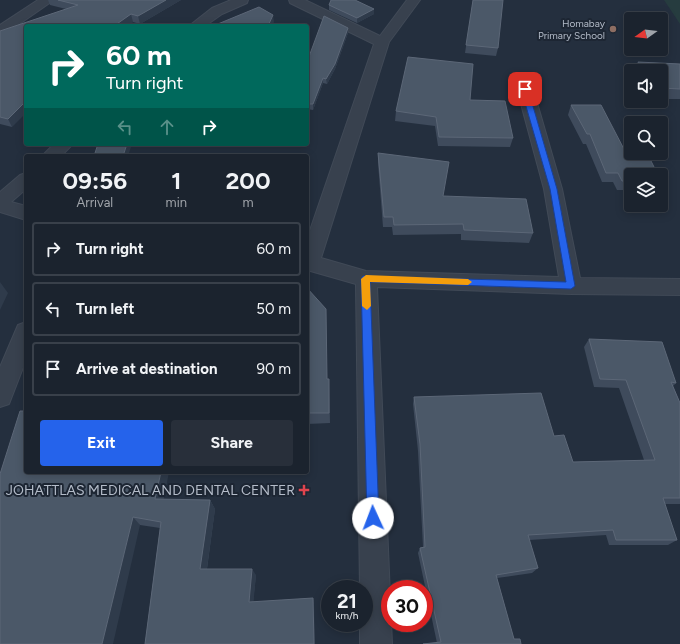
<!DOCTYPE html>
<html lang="en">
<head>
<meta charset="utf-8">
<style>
  :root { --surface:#1b232e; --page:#282f3a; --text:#f1f3f6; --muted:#a0a4aa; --line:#39404a; --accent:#2563eb }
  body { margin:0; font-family:Figtree,sans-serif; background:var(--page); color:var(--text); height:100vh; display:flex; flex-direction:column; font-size:15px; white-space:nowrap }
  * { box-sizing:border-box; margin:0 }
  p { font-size:13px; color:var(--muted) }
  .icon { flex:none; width:22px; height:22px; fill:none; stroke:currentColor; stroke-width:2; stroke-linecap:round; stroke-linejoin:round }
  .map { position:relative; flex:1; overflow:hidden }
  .side { position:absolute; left:24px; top:154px; width:285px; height:320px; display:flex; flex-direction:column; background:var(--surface); border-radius:4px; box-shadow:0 2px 10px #0003,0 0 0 1px var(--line) }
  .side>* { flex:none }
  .guide { position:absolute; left:24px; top:24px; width:285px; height:122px; border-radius:4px; box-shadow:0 2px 10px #0003,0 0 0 1px var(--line); background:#00695c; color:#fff; overflow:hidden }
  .needle { width:26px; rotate:256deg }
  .tools { position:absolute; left:624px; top:12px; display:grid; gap:8px }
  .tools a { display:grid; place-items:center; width:44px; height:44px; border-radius:4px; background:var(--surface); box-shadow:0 2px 10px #0003,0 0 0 1px var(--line); font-size:20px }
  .speed { position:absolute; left:321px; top:580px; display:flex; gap:8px; font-size:20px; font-weight:700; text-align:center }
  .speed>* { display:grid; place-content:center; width:52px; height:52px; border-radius:50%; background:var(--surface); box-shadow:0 2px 10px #0003,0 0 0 1px var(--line); line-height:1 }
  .speed small { font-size:10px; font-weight:400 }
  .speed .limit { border:6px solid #d22; background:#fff; color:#111 }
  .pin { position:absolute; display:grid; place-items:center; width:34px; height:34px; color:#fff; margin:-17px; border-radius:8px; box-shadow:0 2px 6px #0006 }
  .me { position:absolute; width:44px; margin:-22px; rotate:358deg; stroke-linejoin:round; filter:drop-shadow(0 0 3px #0008) }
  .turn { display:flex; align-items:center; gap:14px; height:84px; padding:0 16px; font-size:18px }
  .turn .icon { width:52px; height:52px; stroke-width:2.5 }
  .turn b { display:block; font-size:28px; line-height:34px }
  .lanes { display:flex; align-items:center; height:38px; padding:0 16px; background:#0003; justify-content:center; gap:20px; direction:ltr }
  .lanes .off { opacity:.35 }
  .eta { display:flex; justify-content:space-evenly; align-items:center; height:68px; text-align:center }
  .eta b { font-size:24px; font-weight:700; line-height:28px }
  .cta { display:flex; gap:8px; margin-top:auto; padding:8px 16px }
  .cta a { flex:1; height:46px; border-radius:4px; background:var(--accent); color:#fff; font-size:16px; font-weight:700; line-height:46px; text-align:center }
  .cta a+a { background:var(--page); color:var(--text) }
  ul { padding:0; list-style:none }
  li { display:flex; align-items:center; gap:12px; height:54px; margin:0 8px 6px; padding:0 8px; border:2px solid var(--line); border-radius:4px }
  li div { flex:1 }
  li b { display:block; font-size:15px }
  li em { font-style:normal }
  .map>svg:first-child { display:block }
</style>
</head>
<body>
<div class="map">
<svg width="680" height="644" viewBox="0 0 680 644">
  <rect width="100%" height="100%" fill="#242f3e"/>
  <!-- green -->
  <path fill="#263c3f" d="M664,0H680V24Z"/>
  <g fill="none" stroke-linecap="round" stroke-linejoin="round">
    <!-- minor casing -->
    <g stroke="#414a57" stroke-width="2">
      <path id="minor" d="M38,0H49L51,2L5,34L0,35V25Z
        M231,0H248L247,3L222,14L205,26H189L212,8Z
        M289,0H305L380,36L407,0H420L389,42L321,258L366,271L559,277L544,189L517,89L520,86L525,84L530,86L533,89L562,189L580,278L680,279V295L571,294L377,287L392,644H360V623H364V589H360L356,284L307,270V239L374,44L290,3Z
        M54,144H73L61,156H42Z
        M26,173V189L11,202L26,206V220L0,212V192L20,175Z
        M26,322V360L9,404L0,407V367L18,325Z"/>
    </g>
    <!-- minor -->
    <use href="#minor" fill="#38414e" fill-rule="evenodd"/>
  </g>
  <!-- wall -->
  <path fill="#3f4b5c" d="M48,0H181L140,24L133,22L127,26H26L12,127L0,124V31L66,9L50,5Z
    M473,0L498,48L496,56L465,53Z
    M357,1L374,9V14L357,23L329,10V5Z
    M348,28V33L335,69L327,84L323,83L313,110L307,109V62Z
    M638,62L680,64V99H661V71H634Z
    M470,100L513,138L510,147L438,146L435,126L395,121L396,111Z
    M571,105L631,175V190H617L613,182H602L586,144H583L568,115Z
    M378,153L443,196L533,233L529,243L461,240V234L393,235L392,227H383L378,163Z
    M307,288L327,379H329L330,423L307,424Z
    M589,339L676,383L673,386L680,403V504H665L677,540L668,545H609L606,535L529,540L538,568L532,573L497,578L514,639L437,643L418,553L420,548L423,547L418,451L413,404L414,397L554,436L573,462L644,460L619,388L594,387L584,347Z
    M0,474L164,500H210L215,509L207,569L256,575L253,602L313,598L314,604L145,644L160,528L140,525Z"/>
  <!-- shaded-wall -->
  <path fill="#2f3b4b" d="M166,0H181L140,24L138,16Z
    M374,9V14L357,23V18Z
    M131,14L133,22L127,26H114Z
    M273,15L274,22L272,26H268Z
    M348,28V33L335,69L327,84L326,79Z
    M323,78V83L313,110V104Z
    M26,101V113L12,127L8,119Z
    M127,144H132L128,156H123Z
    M0,282L8,293L0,310Z
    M161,472H169L162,508L155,499Z
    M210,500L215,509L206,575L200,569Z
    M133,517L140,525L113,644H102Z
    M252,569L256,575L253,607L249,602Z
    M313,598L314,604L315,644H314Z"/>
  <!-- building -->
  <path fill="#4b5868" stroke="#5c6777" d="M58,0H166L138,16L131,14L114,26H26V101L8,119L0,117V31L78,5Z
    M331,0H355L374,9L357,18L329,5Z
    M473,0H503L498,48L466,45Z
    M259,7L273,15L268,26H213Z
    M324,16L348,28L335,64L326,79L323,78L313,104H307V62Z
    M408,57L473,64L470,100L505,101L513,138L439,137L436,117L396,111Z
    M638,62L680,64V89L661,88V71H642Z
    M571,105H601L626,153H647L658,175H631V181H622L618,173H606L590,134H587Z
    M98,144H127L123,156H94Z
    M378,153L449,162L443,196L526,199L533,233L464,230L463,224L394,225L393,217H384Z
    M307,288L326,309L327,379H329V413H307Z
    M589,339L662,342L676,383L671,382L680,403V498H663L677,540H616L613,530L528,535L538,568L496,575L514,639H520L521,644H423L441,642L420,548L425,547L420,444L414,397L541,393L554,436L564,435L573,462L655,460L626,380L600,379Z
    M26,406V472H161L155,499L210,500L200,569H252L249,602L313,598L314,644H145L161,522L133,517L102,644H0V474L20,411H24Z"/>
  <!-- route -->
  <path fill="#2563eb" stroke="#184099" d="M525,87L528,89L557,189L575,286L571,289L370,282L379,518L377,523L373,524L369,523L367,518L361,279L363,276L566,282L550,189L521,89Z"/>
  <!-- slow -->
  <path fill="#f59e0b" d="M366,275L468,279L472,282L468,285L370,282L371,306L367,310L362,306L361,279Z"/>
  <!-- markers -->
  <circle fill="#8d6e63" stroke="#1d2633" stroke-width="1.5" cx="613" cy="29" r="4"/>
  <path fill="#e0444e" stroke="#1d2633" stroke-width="1.5" d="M302 484h4v4h4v4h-4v4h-4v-4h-4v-4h4z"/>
  <g text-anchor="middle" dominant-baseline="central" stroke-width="4" stroke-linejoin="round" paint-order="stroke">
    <!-- far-poi labels -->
    <g font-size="10" fill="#b4bcc9" stroke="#1d2633" text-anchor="end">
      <text x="605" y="23">Homabay<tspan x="605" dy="12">Primary School</tspan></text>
    </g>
    <!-- near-poi labels -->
    <g font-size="14" fill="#b4bcc9" stroke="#1d2633" text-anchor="end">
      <text x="295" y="490">JOHATTLAS MEDICAL AND DENTAL CENTER</text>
    </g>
  </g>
</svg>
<div class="tools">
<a><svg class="needle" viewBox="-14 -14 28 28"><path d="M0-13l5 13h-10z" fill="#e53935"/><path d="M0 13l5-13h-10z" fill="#a0a4aa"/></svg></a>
<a><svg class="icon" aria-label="sound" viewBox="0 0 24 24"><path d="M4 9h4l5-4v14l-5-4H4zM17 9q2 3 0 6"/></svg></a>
<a><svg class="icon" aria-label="search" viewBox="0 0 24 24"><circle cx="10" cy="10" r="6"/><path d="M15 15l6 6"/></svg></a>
<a><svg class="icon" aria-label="layers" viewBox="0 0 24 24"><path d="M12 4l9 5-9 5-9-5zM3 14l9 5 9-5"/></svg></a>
</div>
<div class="speed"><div>21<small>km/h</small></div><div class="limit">30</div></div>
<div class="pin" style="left:525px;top:89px;background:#d93025"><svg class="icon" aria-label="arrive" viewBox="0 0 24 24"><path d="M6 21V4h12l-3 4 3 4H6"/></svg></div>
<svg class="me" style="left:373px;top:518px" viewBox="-20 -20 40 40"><circle r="19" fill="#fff"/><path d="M0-13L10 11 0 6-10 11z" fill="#2563eb"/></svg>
<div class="guide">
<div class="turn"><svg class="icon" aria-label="right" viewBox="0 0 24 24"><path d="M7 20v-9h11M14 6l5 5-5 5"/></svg><div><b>60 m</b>Turn right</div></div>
<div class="lanes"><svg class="icon off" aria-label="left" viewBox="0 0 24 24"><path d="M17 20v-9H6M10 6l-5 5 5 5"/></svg><svg class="icon off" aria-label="ahead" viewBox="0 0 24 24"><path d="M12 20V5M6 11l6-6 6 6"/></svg><svg class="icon" aria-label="right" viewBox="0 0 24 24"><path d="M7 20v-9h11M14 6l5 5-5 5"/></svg></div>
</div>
<section class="side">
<div class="eta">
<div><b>09:56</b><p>Arrival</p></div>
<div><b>1</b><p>min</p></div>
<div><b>200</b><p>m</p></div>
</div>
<ul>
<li><svg class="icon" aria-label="right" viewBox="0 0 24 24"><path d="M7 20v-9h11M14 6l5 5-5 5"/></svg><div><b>Turn right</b></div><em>60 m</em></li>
<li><svg class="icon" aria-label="left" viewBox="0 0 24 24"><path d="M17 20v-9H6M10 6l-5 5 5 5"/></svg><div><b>Turn left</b></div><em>50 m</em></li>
<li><svg class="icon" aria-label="arrive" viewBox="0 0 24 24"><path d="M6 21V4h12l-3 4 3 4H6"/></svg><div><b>Arrive at destination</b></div><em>90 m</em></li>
</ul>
<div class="cta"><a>Exit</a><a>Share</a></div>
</section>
</div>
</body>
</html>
